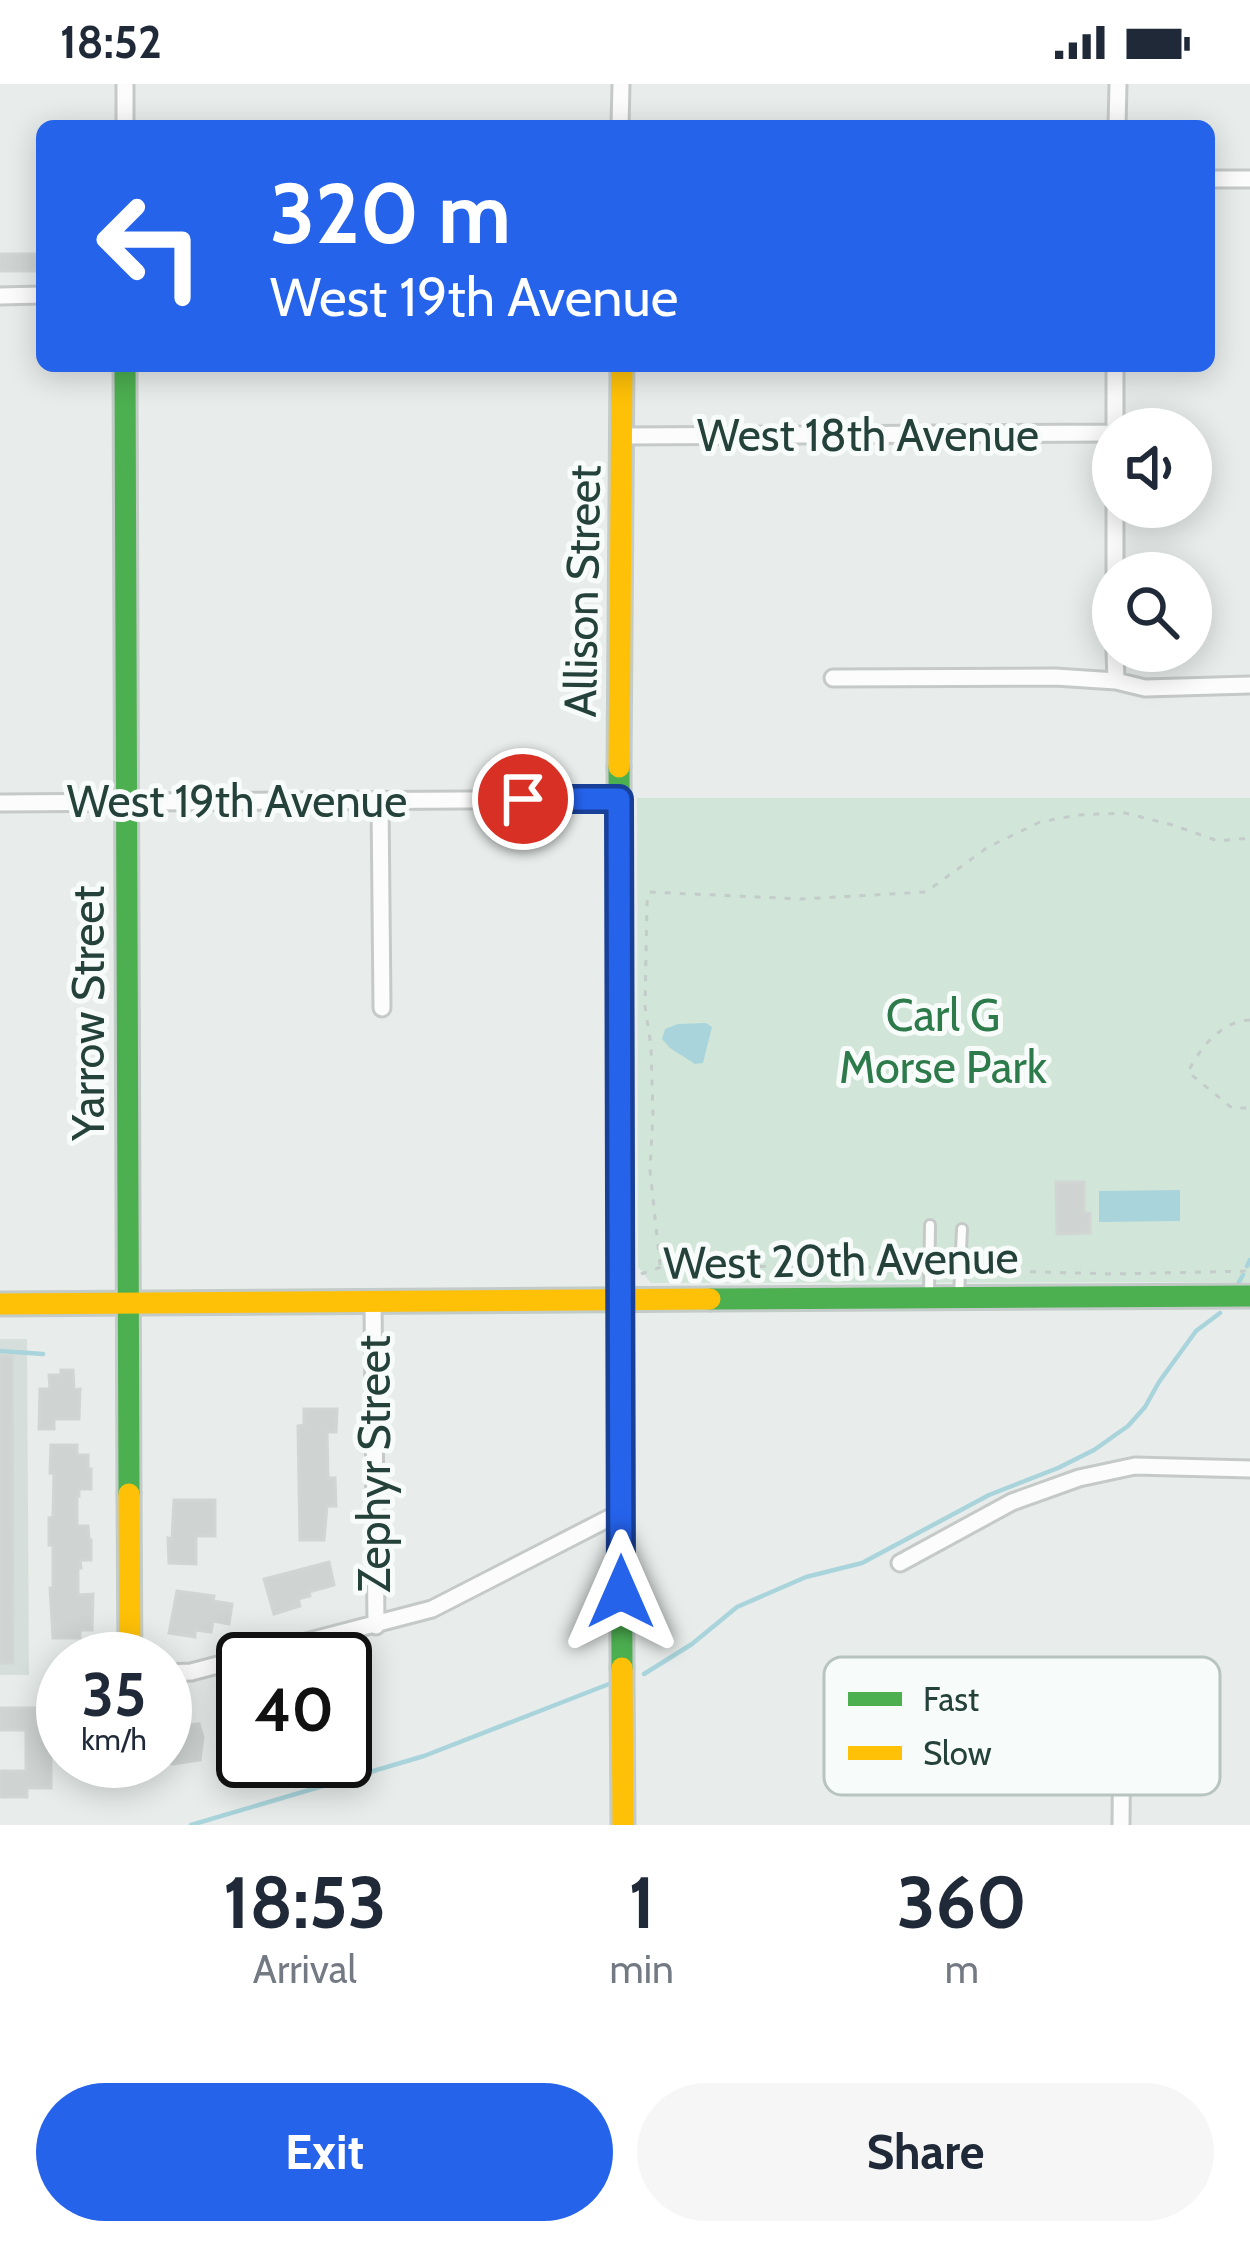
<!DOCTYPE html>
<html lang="en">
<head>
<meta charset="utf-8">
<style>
  :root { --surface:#fff; --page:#f6f6f7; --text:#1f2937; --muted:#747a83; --accent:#2563eb }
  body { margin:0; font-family:Cabin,sans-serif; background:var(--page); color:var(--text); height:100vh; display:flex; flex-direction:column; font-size:45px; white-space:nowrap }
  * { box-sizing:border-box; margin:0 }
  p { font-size:39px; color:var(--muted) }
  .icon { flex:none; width:66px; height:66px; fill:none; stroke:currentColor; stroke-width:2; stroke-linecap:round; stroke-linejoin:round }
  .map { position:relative; height:1741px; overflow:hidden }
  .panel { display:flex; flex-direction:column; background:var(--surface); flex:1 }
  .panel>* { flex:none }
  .top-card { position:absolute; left:36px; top:36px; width:1179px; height:252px; border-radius:18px; box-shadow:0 6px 30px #0003; background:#2563eb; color:#fff; overflow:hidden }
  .tools { position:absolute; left:1092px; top:324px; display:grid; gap:24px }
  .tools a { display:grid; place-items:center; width:120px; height:120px; border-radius:50%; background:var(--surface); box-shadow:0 6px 30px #0003; font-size:60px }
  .speed { position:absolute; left:36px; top:1548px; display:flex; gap:24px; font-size:60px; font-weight:700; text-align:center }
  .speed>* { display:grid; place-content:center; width:156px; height:156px; border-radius:50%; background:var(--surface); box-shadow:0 6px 30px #0003; line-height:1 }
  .speed small { font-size:30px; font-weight:400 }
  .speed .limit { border:6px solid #111; border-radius:18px; background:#fff; color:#111 }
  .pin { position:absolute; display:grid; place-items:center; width:102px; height:102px; color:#fff; margin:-51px; border:6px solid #fff; border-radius:50%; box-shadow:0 3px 12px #0007 }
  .me { position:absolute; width:132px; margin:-66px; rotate:0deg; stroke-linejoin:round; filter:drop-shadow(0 0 9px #0008) }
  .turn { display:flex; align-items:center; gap:42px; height:252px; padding:0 36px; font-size:54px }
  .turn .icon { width:156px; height:156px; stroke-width:2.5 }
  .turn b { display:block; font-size:84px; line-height:102px }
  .eta { display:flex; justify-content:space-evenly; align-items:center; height:204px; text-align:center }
  .eta b { font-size:72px; font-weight:800; line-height:84px }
  .button { display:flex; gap:24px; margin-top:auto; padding:24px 36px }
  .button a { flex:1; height:138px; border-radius:72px; background:var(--accent); color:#fff; font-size:48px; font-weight:800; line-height:138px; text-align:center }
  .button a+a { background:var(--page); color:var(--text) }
  .status { display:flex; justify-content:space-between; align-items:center; height:84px; padding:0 60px; background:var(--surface); direction:ltr }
  .status svg { height:33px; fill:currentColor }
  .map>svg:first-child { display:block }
</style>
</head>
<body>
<div class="status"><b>18:52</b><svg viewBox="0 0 49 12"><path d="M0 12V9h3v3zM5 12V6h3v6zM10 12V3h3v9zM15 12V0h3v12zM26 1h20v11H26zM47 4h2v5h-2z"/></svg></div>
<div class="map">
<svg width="1250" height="1741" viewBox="0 0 1250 1741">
  <rect width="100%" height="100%" fill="#e8edeb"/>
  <!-- built -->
  <path fill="#d6dedb" d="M0,1255H27L29,1591H0Z"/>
  <!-- green -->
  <path fill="#d1e6d8" d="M637,714H1250V1198L651,1199L638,1183Z"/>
  <!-- water -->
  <path fill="#a9d4db" d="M706,939L712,943L703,979L695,980L670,964L662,955L665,945L678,940Z
    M1180,1106V1137L1099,1138V1107Z"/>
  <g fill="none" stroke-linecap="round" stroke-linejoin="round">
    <!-- stream -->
    <path stroke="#a9d4db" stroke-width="4.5" d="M1247,1182L1250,1176
      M1238,1200L1243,1191
      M0,1267L43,1270
      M644,1590L692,1560L737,1523L806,1493L862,1479L989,1411L1058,1384L1094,1366L1128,1342L1145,1323L1159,1298L1196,1247L1220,1229
      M191,1741L424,1672L609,1600"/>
  </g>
  <!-- building -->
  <path fill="#cfd4d2" stroke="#d1d6d4" stroke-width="3" d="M0,170H42V187H0Z
    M1056,1098H1084V1129H1090V1149L1057,1150Z
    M0,1272H12L13,1579H0Z
    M61,1286H73L74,1306L80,1305L79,1335H54V1345H39L40,1305H50L49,1291H61Z
    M304,1325H337L336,1348H327L328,1394H335L336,1422H327L324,1456H300L298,1342L304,1341Z
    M51,1361H77V1371H88V1385H91V1405H79V1412H77V1442H88L89,1456H91V1476H80L81,1484H78V1511L93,1510L92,1546H80V1554H53L50,1504H53V1461H49V1434L53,1433L54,1389H50Z
    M174,1416H215V1452H196V1480L169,1479L168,1454L172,1455Z
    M329,1478L334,1501L309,1508L310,1512L298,1515L300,1522L274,1530L264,1495Z
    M177,1507L214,1512L213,1517L232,1520L229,1540L213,1537L211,1548L195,1546V1553L169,1549Z
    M0,1624H51V1704H27V1713H0V1687H26V1646H0Z
    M199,1640L203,1653L200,1676L173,1680L165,1678V1641L175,1643Z"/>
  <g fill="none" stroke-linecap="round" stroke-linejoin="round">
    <!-- lane casing -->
    <g stroke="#c5cac8" stroke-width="14">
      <path id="lane" d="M929,1211L930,1141
        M959,1212L962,1145"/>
    </g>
    <!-- street casing -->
    <g stroke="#c5cac8" stroke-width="21">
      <path id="street" d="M125,0V42
        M620,42L621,0
        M1117,42L1118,0
        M1209,95H1250
        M0,212L42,211
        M1115,345V282
        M623,352L1113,349
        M1115,423V489
        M1115,567L1116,597
        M833,594L1055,593L1116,597L1145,604L1250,601
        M380,716L382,924
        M0,719L619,715
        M373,1218L376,1542
        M900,1479L1012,1418L1079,1394L1135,1382L1250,1385
        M165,1589L191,1588L432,1525L621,1428
        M1121,1741L1122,1632"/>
    </g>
    <!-- fast casing -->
    <g stroke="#c3cbc8" stroke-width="27">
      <path id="fast" d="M125,282L129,1410
        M619,683L622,1584
        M710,1215L1250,1212"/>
    </g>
    <!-- slow casing -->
    <g stroke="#c3cbc8" stroke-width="27">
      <path id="slow" d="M619,683L622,282
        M0,1220L710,1215
        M129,1410L130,1575
        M622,1584L623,1741"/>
    </g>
    <!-- path -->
    <path stroke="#c3ccca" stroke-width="3" stroke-dasharray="6 9" stroke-linecap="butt" d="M1250,936C1221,937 1200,964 1188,988L1232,1024H1250
      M660,1181L650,1086L653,1030L651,962L645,923L647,819L649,808L801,815L926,808L988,763L1040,738L1078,731L1125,729L1173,741L1218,757L1250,754
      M970,1186L1113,1190L1250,1187
      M641,1190L661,1183L824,1182L918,1185"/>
    <!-- lane -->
    <use href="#lane" stroke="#fcfcfc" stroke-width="8"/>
    <!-- street -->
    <use href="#street" stroke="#fcfcfc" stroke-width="15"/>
    <!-- fast -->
    <use href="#fast" stroke="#4caf50" stroke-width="21"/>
    <!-- slow -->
    <use href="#slow" stroke="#ffc107" stroke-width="21"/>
  </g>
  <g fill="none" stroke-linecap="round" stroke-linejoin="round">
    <!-- route casing -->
    <g stroke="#184099" stroke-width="30">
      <path id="route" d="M523,715H619L621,1508"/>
    </g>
    <!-- route -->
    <use href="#route" stroke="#2563eb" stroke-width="21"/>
  </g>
  <g text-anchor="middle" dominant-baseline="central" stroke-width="10" stroke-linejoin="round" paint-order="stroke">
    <!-- street labels -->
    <g font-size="45" fill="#24423a" stroke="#f7fbf9">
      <text x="868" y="351">West 18th Avenue</text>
      <text transform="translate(582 507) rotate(-89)">Allison Street</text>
      <text x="237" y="717">West 19th Avenue</text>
      <text transform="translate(88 929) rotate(-90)">Yarrow Street</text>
      <text transform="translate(841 1176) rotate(-1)">West 20th Avenue</text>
      <text transform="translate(374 1380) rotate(-90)">Zephyr Street</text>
    </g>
    <!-- park labels -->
    <g font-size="45" fill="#2d7a4b" stroke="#f7fbf9">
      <text x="943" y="931">Carl G<tspan x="943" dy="52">Morse Park</tspan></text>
    </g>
  </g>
  <!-- legend -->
  <rect x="824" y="1573" width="396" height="138" rx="18" fill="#f7fbf9" stroke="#b8c4c0" stroke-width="3"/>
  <rect x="848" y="1608" width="54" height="14" fill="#4caf50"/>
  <rect x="848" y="1662" width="54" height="14" fill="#ffc107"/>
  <g font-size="33" fill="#24423a">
    <text x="923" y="1627">Fast</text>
    <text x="923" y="1681">Slow</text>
  </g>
</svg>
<div class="tools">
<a><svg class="icon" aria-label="sound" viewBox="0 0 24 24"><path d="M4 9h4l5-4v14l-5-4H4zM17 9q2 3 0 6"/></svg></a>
<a><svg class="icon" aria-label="search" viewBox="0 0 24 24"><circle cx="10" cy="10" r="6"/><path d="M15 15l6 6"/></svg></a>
</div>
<div class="speed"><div>35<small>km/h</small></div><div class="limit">40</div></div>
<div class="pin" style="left:523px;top:715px;background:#d93025"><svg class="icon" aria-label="arrive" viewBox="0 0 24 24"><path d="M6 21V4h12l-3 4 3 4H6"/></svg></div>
<svg class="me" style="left:621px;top:1508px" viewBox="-20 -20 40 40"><path d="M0-17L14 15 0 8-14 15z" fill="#2563eb" stroke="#fff" stroke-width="4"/></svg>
<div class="top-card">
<div class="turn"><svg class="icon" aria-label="left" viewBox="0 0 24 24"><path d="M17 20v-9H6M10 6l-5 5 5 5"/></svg><div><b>320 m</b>West 19th Avenue</div></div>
</div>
</div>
<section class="panel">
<div class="eta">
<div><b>18:53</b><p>Arrival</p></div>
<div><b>1</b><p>min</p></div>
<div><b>360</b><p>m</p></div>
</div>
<div class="button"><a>Exit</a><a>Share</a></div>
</section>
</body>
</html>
